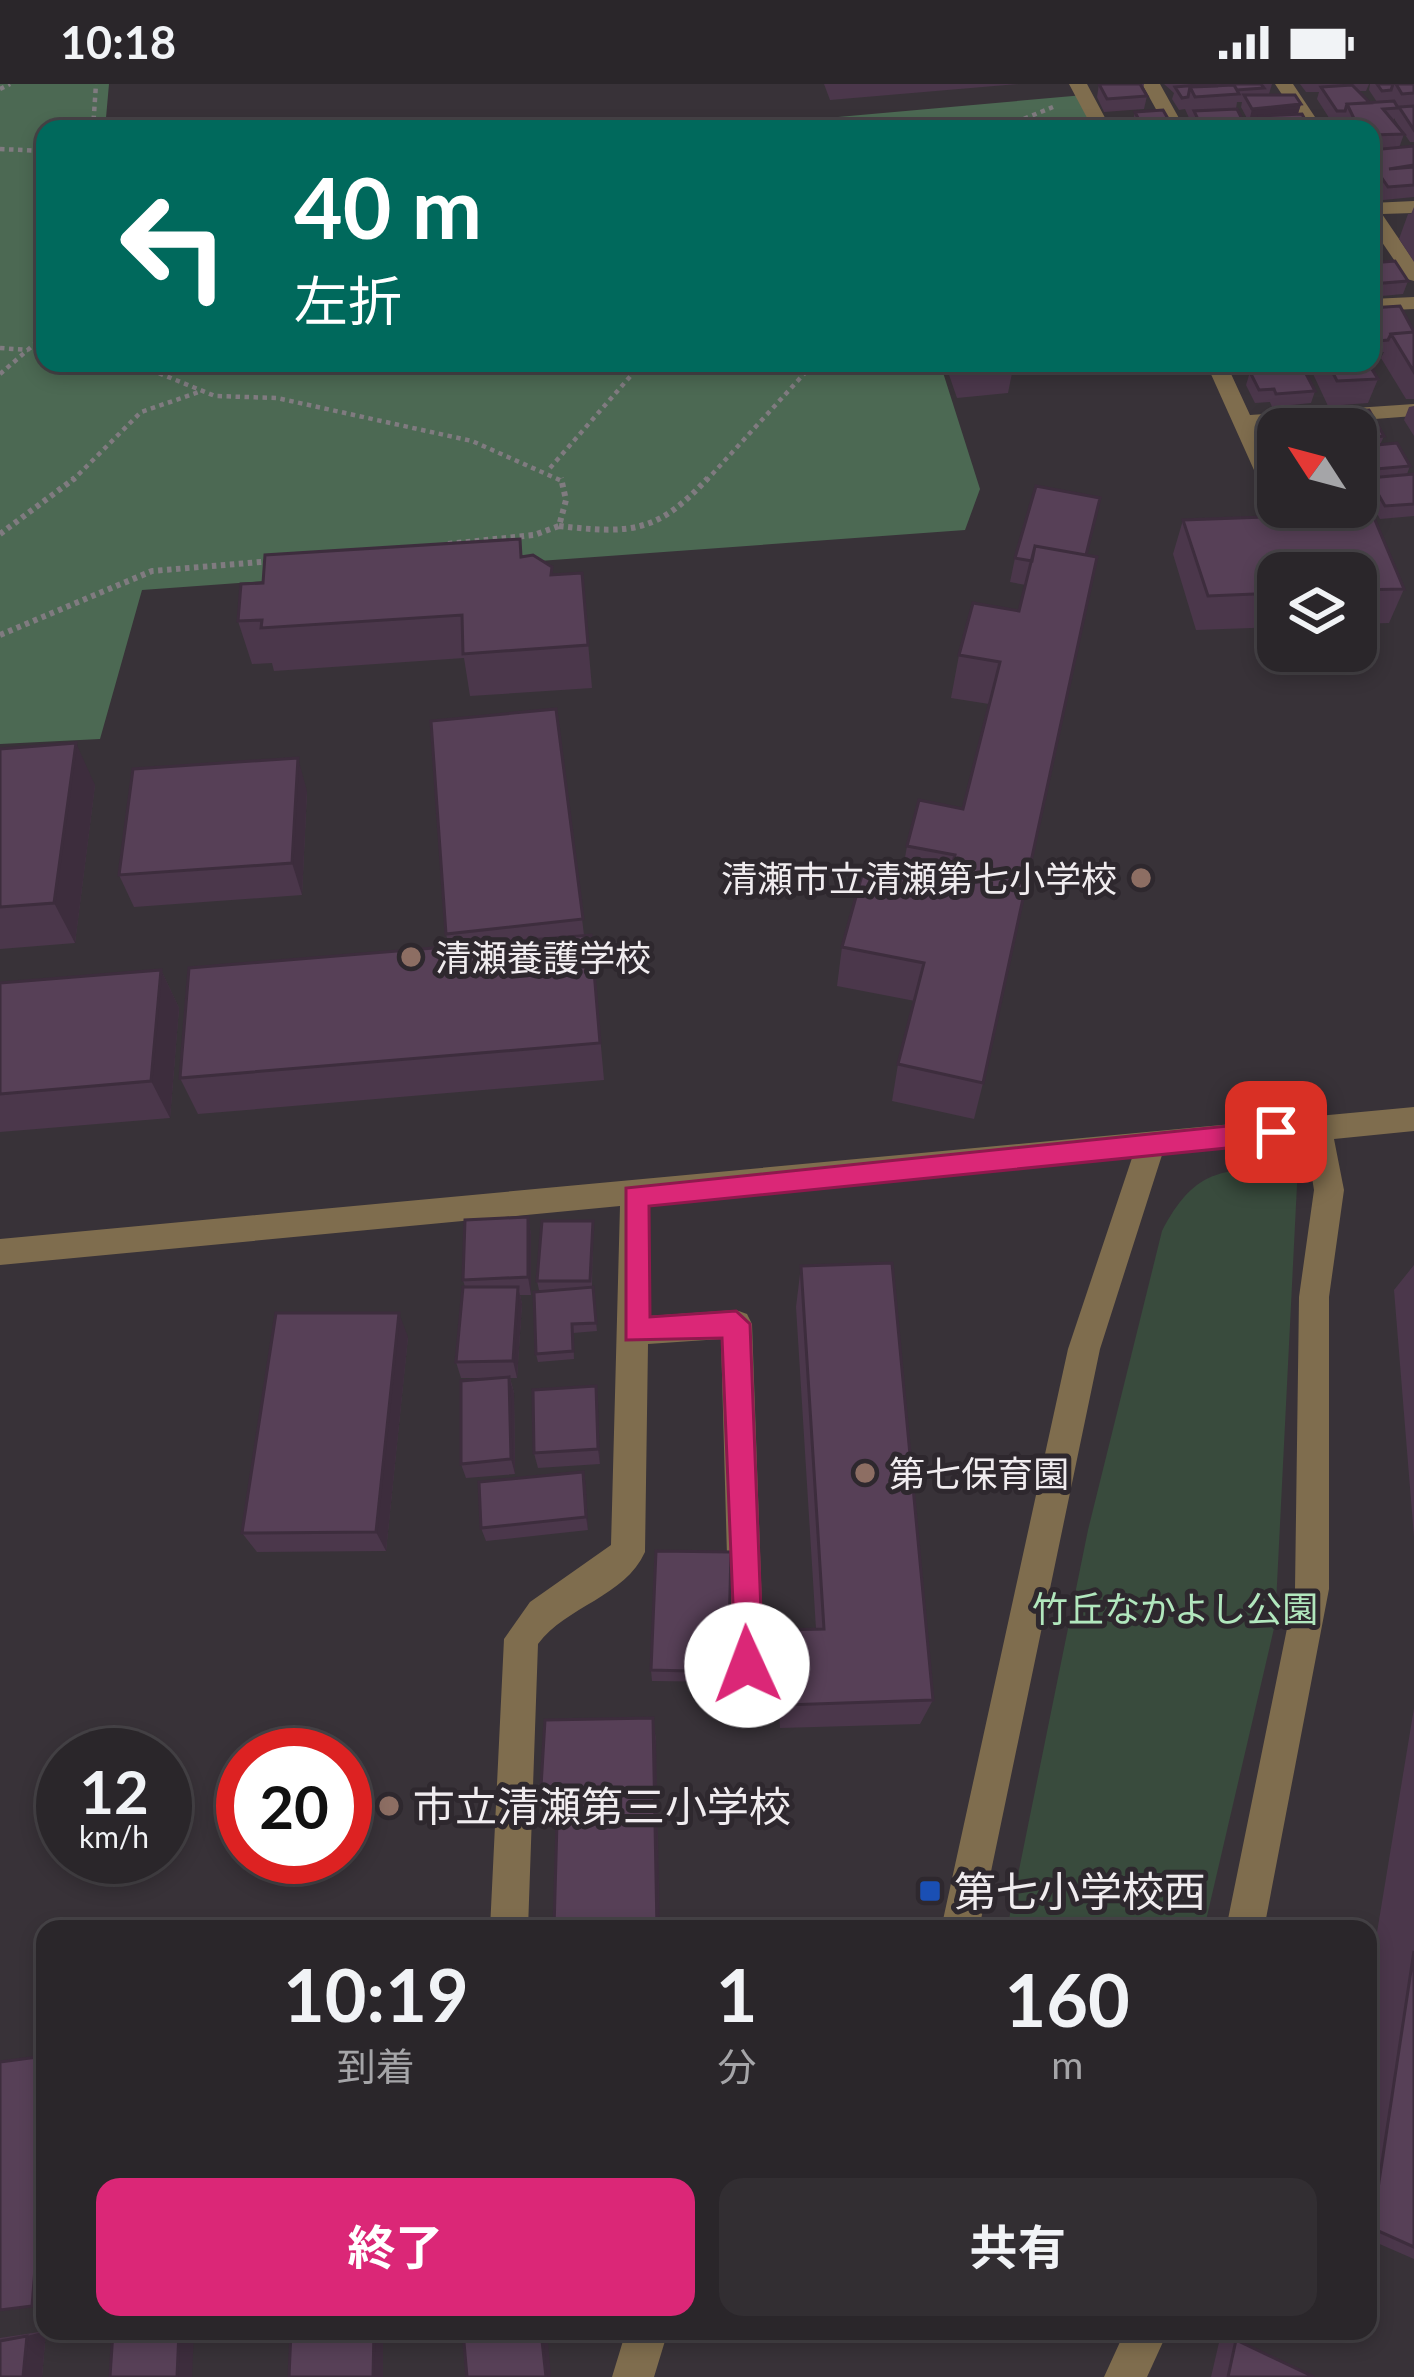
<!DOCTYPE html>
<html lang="ja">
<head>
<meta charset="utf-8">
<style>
  :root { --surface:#2a262a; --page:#322e32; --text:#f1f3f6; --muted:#a5a5a8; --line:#464347; --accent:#db2777 }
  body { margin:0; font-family:Lato,"Noto Sans JP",sans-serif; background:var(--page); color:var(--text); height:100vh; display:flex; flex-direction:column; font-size:45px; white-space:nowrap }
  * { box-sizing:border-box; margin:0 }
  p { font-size:39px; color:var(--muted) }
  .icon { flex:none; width:66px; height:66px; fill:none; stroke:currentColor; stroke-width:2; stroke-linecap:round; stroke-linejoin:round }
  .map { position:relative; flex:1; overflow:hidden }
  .sheet { position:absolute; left:36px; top:1836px; width:1341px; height:420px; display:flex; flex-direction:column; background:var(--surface); border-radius:24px; box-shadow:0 6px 18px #0003,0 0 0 3px var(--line) }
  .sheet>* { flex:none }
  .guide { position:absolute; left:36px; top:36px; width:1344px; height:252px; border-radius:24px; box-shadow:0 6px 18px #0003,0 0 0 3px var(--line); background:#00695c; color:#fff; overflow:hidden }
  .needle { width:78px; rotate:306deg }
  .buttons { position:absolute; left:1257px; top:324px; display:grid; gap:24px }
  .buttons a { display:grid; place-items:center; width:120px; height:120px; border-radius:24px; background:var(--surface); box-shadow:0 6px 18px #0003,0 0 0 3px var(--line); font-size:60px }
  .speed { position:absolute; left:36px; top:1644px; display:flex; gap:24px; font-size:60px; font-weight:700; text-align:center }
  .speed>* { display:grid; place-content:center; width:156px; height:156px; border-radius:50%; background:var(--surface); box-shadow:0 6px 18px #0003,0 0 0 3px var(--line); line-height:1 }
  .speed small { font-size:30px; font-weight:400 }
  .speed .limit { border:18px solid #d22; background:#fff; color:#111 }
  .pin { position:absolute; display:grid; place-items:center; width:102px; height:102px; color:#fff; margin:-51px; border-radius:24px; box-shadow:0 6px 18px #0006 }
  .me { position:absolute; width:132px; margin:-66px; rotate:358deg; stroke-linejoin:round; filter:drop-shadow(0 0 9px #0008) }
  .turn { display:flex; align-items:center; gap:42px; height:252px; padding:0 60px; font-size:54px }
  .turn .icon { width:156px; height:156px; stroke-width:2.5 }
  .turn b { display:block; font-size:84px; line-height:102px }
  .eta { display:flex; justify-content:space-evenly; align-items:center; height:204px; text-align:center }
  .eta b { font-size:72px; font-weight:700; line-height:84px }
  .primary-button { display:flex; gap:24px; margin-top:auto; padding:24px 60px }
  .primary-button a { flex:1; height:138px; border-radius:24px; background:var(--accent); color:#fff; font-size:48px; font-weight:700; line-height:138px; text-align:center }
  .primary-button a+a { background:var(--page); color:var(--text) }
  .status { display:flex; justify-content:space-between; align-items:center; height:84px; padding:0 60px; background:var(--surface); direction:ltr }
  .status svg { height:33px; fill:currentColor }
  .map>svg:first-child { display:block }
</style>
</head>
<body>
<div class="status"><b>10:18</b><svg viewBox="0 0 49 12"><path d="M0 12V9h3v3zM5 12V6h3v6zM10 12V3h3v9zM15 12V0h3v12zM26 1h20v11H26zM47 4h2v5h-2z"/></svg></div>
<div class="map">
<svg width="1414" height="2293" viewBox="0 0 1414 2293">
  <rect width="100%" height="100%" fill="#383238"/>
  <!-- green -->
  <path fill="#394b3d" d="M1298,1081L1275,1540L1204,1845H1007L1088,1446L1162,1147C1199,1077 1227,1089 1298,1081Z"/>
  <!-- forest -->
  <path fill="#4c6953" d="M0,0H109L105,45H45V279H940L980,405L965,446L142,506L100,655L0,660Z
    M1084,11L1102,45H703Z"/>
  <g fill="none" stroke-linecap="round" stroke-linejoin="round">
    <!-- path-far1 -->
    <path stroke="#807b80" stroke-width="4.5" stroke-dasharray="4.5 4.5" stroke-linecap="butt" d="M0,5L10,0
      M93,45L96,0
      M999,45L1053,23
      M0,65L45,67
      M0,264L28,266
      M134,279L215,312L277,314L472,357L562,397
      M0,290L45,251
      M550,384L642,279
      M72,397L141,328L202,307
      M706,397L814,279"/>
    <!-- path -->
    <path stroke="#807b80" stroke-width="6" stroke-dasharray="4.5 4.5" stroke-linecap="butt" d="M559,442C632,450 657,449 708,394
      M0,450L75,394
      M448,460L534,451L559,442L566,416L561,394
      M0,551L152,487L272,477"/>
    <!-- minor -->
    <path fill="#7f6d4e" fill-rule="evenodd" d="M1069,0H1087L1111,45H1093Z
      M1142,0H1160L1185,45H1167Z
      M1275,0H1293L1323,45H1305Z
      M1414,117V129L1382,130L1414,177V197L1407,195L1371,142V119Z
      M1414,213V225L1371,227V215Z
      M1206,279H1226L1250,331L1414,320V332L1256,344L1278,391V422L1267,415Z
      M1414,1023V1047L1334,1055L1344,1106L1329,1213V1505L1264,1845H1226L1295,1505L1299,1213L1314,1106L1306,1057L1162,1071L1100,1265L979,1845H941L1068,1265L1132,1074L650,1120L648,1232L736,1226L747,1230L752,1240L764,1581L759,1593L747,1598L735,1593L730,1581L721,1255L648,1260L645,1468C625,1513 566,1522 538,1560L528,1845H490L504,1555L530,1518L611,1461L620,1122L0,1181V1155Z
      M626,2247H668L654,2293H612Z
      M1125,2247H1168L1147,2293H1104Z"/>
  </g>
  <!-- wall -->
  <path fill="#4b374b" d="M824,0H1019L830,16Z
    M1099,0H1144L1143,6L1147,12L1144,25L1104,28L1097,13Z
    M1164,0H1272L1269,10H1262L1301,20L1298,30L1310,45H1255L1257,37L1249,38L1241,23L1242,18H1237L1236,25L1242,35L1239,45H1194L1185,25L1179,26L1172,15L1174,9Z
    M1300,0H1369L1366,7H1359L1370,19L1377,18L1369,6L1370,0H1414V58H1410L1395,36V34L1393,37L1404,50L1399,64L1414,62V113L1383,116L1371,97V45H1340L1341,39L1333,40L1317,15L1319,8H1306Z
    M1135,28L1174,45H1131Z
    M1414,123V178L1399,155L1408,130H1411Z
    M1371,156L1381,170L1378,179L1408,197L1403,210L1371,213Z
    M1371,224L1414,245V315H1406L1381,274L1384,268L1373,269L1371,265Z
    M945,279H1014L1008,309L957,314Z
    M1233,279H1272L1235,282Z
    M1308,279H1368L1378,295L1368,319L1328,322Z
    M1250,288L1315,307L1311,319L1272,323L1270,318L1255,319L1246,301Z
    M1414,322V352L1404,336L1409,323Z
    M1330,329L1384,352L1380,361L1410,382L1407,390H1414V432L1380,435L1367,411L1361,426L1309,431L1304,423H1356V345H1327L1326,342Z
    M1272,340L1278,345V373L1268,353Z
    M1372,429L1404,505L1389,539L1356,540V489H1278V543L1196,546L1173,470L1183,436Z
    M1086,471L983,999L974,1035L892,1017L898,980L915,917L837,902L842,863L902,791L907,762L963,725L989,620L951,614L959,571L1019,527L1026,501L1010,498L1015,474Z
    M523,473L553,491L582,489L592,604L470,612L464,574L274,587L272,579L252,580L238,537L263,499Z
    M556,625L584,851H591L604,996L198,1030L180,994L449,862L446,850Z
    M0,665L95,701L75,859L0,865Z
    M307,707L302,811L134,823L119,791Z
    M161,886L179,924L170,1034L0,1048V899Z
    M528,1133L531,1151V1211H520L522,1220L517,1294H510L514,1309L515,1390L466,1394L461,1380L502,1294H461L456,1278L465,1203L463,1196Z
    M593,1137L592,1203L597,1247L573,1249L574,1275L538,1278L536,1270L554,1206H539L537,1197Z
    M1414,1181V1453L1394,1206Z
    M801,1182L933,1616L920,1640L780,1644L776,1573L780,1546L816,1545L796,1223Z
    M408,1253L386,1467L257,1468L242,1449Z
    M596,1302L600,1380L538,1384L534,1369Z
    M583,1388L588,1446L486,1457L481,1444Z
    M731,1468L727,1598L652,1597L651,1586Z
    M1414,1624V2175L1368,2155V1903Z
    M653,1634L656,1657L557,1722L551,1723L541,1703Z
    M46,2247L42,2293H0V2254Z
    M1221,2250L1236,2256L1314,2293H1211Z"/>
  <!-- shaded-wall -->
  <path fill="#3d2d3d" d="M1301,20L1297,32H1259L1257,37L1249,38L1252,25Z
    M76,659L95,701L75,859L54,819Z
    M298,674L307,707L302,811L292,779Z
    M161,886L179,924L170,1034L151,997Z
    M528,1133L531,1151V1211L528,1193Z
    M518,1203L522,1220L517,1294L513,1277Z
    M399,1229L408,1253L386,1467L376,1448Z
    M509,1293L514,1309L515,1390L511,1375Z
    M596,1302L598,1318L600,1380L598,1365Z
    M583,1388L586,1402L588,1446L586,1433Z
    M653,1634L656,1657L660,1845H657Z
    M45,2059V2218L32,2222Z
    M46,2247L42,2293H23L27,2252Z
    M179,2247H194L192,2293H177Z
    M374,2247H383V2293H373Z
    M541,2247H547L551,2291L550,2293H546Z"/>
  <!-- building -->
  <path fill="#574057" stroke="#3d2d3d" stroke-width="3" d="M1099,0H1140L1147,12L1107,15Z
    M1209,0L1218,2L1190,3L1188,13L1182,14L1175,3Z
    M1227,0H1261L1264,4L1237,6L1234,1Z
    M1377,0H1393L1391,6L1382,7Z
    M1396,0H1414V9L1402,10Z
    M1234,1L1239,10L1195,13L1190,3Z
    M1352,1L1370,19L1347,20L1345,27H1337L1321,3Z
    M1244,11H1295L1301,20L1252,25Z
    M1394,17L1398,24L1383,25L1404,50L1371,51V45H1359L1347,20Z
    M1414,22V46L1399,23Z
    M1237,25L1242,35H1232L1235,42L1202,44L1194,27Z
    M1163,26L1174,45H1128L1143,44L1135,28Z
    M1302,30L1310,45H1265L1259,32Z
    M1414,62V81L1389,85L1414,83V101L1388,103L1371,78V66Z
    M1371,156L1381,170L1371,171Z
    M1395,177L1408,197L1371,200V179Z
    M1400,222L1414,248L1391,250L1388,256L1378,257L1371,244V224Z
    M1414,248V288L1391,250Z
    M1328,279H1368L1378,295L1337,297Z
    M1303,284L1315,307L1276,310L1274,305L1259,306L1250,288Z
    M1369,326L1384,352L1356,355V345H1339L1330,329Z
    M1312,337L1316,345H1278V352L1272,340Z
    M1397,359L1410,382L1365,386L1356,371V363Z
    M1356,376L1371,402L1356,404Z
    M1414,390V420L1385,422L1369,394Z
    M1036,402L1100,414L1086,471L1035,462L1032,477L1015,474Z
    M1372,429L1404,505L1356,506V489H1278V509L1208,512L1183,436Z
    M520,455L521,473L533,471L552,483L551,491L582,489L588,561L463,570L462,531L261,544L262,536L238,537L241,500L263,499L265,471Z
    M1035,462L1097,473L983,999L898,980L924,879L842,863L864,784L947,800L955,771L907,762L919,716L963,725L1000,578L959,571L973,519L1019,527Z
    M556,625L583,835L446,850L431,637Z
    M76,659L54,819L0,823V665Z
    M298,674L292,779L119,791L133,685Z
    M591,851L600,959L180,994L189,884Z
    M161,886L151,997L0,1010V899Z
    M528,1133V1193L463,1196L465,1136Z
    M542,1137H593L590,1197H537Z
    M892,1179L933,1616L784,1621L780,1546L824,1545L801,1182Z
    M463,1203H518L513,1277L456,1278Z
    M593,1203L596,1239L572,1240L573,1267L536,1270L534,1208Z
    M276,1229H399L376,1448L242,1449Z
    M509,1293L511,1375L461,1380V1297Z
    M596,1302L598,1365L534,1369L533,1306Z
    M583,1388L586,1433L481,1444L479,1398Z
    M656,1467L731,1468L728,1588L651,1586Z
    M653,1634L657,1845H554L558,1702L541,1703L545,1636Z
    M1414,1867V2163L1372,2144Z
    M45,1972V2059L32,2222L0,2226V1978Z
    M113,2247H179L177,2293H110Z
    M291,2247H374L373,2293H289Z
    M463,2247H541L546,2293H467Z
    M27,2252L23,2293H0V2257Z
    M1236,2256L1314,2293H1228Z"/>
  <!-- route -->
  <path fill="#db2777" stroke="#8e194d" stroke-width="3" d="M1276,1037L1289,1048L1276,1059L649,1122L650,1233L736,1227L750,1240L763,1581L758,1593L747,1597L736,1593L722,1254L626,1256V1104Z"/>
  <!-- markers -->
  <g fill="#8d6e63" stroke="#2e282e" stroke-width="4.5">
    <circle cx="1141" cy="794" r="12"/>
    <circle cx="411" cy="873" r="12"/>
    <circle cx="865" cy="1389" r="12"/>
    <circle cx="389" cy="1722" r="12"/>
  </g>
  <rect fill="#1a4fb4" stroke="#2e282e" stroke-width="4.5" x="918" y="1795" width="24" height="24" rx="6"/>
  <g text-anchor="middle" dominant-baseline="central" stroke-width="10" stroke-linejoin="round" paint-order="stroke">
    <!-- poi labels -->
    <g font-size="36" fill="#f0ecef" stroke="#2e282e" text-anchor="start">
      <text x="1117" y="794" text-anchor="end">清瀬市立清瀬第七小学校</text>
      <text x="435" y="873">清瀬養護学校</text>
      <text x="889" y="1389">第七保育園</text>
    </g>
    <!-- park labels -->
    <g font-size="36" fill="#b1e7bd" stroke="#2e282e">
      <text x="1175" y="1524">竹丘なかよし公園</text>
    </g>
    <!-- near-poi labels -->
    <g font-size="42" fill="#f0ecef" stroke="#2e282e" text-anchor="start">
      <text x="413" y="1722">市立清瀬第三小学校</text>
      <text x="954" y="1807">第七小学校西</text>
    </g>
  </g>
</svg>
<div class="buttons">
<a><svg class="needle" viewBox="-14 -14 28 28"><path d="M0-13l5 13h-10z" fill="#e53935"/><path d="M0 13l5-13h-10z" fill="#a5a5a8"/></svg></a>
<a><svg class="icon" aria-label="layers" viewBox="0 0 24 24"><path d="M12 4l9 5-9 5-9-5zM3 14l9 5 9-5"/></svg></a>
</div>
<div class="speed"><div>12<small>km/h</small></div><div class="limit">20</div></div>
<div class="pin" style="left:1276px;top:1048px;background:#d93025"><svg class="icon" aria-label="arrive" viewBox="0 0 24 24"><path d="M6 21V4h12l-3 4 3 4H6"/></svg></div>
<svg class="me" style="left:747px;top:1581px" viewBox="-20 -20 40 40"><circle r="19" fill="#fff"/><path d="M0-13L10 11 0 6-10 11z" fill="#db2777"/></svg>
<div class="guide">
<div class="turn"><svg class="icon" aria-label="left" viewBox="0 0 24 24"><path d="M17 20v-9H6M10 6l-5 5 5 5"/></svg><div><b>40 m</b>左折</div></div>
</div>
<section class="sheet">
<div class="eta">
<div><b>10:19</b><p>到着</p></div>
<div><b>1</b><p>分</p></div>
<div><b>160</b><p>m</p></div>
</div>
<div class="primary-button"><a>終了</a><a>共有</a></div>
</section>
</div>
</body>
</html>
